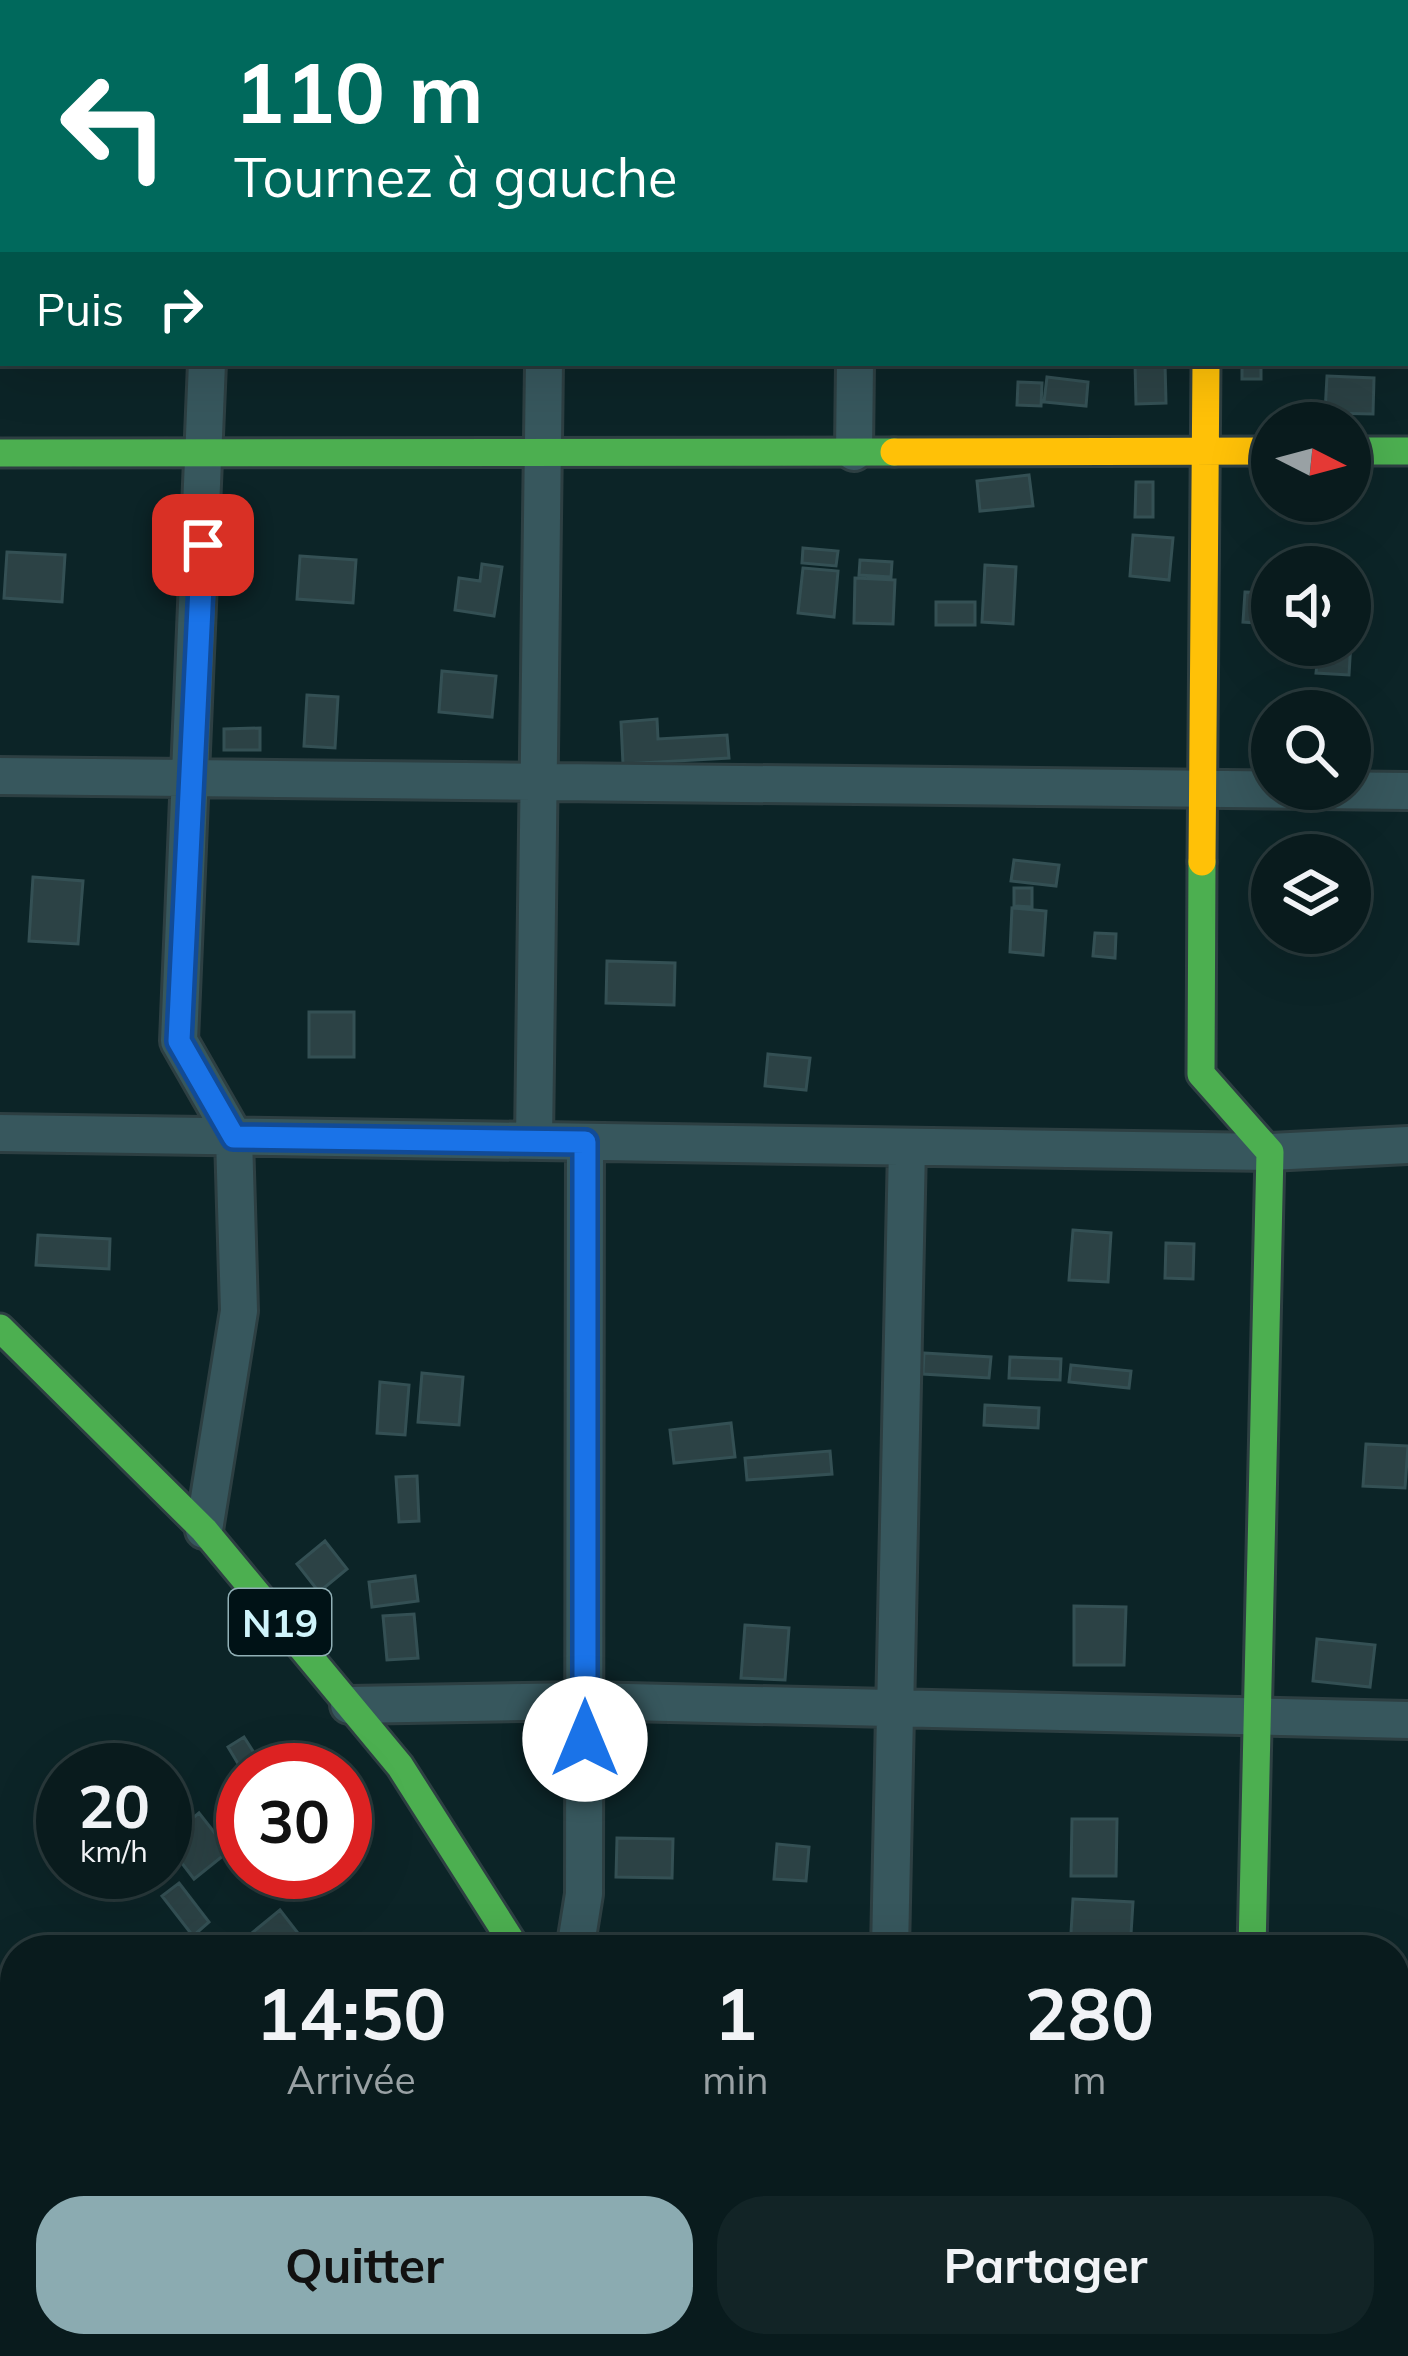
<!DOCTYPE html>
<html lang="fr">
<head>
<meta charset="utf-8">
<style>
  :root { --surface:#091b1d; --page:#122426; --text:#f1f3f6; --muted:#99a1a4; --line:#29393b; --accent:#8babb1 }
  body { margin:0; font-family:Mulish,sans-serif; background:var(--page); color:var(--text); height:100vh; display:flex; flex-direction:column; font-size:45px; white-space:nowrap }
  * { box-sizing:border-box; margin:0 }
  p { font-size:39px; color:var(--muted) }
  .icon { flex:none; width:66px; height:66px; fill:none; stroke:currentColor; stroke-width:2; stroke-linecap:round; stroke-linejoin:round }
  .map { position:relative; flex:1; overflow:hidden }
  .panel { position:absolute; left:0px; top:1935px; width:1410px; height:423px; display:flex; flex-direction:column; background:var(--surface); border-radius:48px 48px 0 0; box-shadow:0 12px 48px #0002,0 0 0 3px var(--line) }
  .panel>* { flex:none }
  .banner { position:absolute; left:0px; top:0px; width:1410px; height:366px; box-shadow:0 12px 48px #0002,0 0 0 3px var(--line); background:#00695c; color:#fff; overflow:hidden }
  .needle { width:78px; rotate:96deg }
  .fabs { position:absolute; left:1251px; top:402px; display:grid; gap:24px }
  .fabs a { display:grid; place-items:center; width:120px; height:120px; border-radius:50%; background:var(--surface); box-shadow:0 12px 48px #0002,0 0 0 3px var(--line); font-size:60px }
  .speed { position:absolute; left:36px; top:1743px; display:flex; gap:24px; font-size:60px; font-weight:700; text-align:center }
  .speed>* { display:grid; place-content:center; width:156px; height:156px; border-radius:50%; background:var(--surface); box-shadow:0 12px 48px #0002,0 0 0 3px var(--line); line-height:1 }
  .speed small { font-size:30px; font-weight:400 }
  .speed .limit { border:18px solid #d22; background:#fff; color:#111 }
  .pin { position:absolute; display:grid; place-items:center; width:102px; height:102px; color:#fff; margin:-51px; border-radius:24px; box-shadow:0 6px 18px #0006 }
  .me { position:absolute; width:132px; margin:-66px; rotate:0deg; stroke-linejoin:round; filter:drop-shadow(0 0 9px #0008) }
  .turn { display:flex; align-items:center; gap:42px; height:252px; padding:0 36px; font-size:54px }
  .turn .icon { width:156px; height:156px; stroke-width:2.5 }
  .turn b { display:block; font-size:84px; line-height:102px }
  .then { display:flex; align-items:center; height:114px; padding:0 36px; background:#0003; gap:24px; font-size:45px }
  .eta { display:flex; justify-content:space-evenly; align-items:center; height:204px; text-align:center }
  .eta b { font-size:72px; font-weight:700; line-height:84px }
  .button { display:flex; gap:24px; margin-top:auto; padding:24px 36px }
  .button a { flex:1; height:138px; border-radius:48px; background:var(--accent); color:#111; font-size:48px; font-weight:700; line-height:138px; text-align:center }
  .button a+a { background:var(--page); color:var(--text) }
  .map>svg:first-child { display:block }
</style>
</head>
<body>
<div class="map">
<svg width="1408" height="2356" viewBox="0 0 1408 2356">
  <rect width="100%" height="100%" fill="#0c2427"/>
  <!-- building -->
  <path fill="#2c4245" stroke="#345054" stroke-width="3" d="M1135,363H1165L1166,403L1136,404Z
    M1242,363H1261V379H1242Z
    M1327,376L1374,378L1373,414L1325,413Z
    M1047,377L1088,382L1086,406L1044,402Z
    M1018,382L1042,383L1041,406L1017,405Z
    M1029,475L1033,506L980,511L977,481Z
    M1136,482H1153V517H1135Z
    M1133,535L1173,538L1169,580L1130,576Z
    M803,548L838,551L836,566L802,563Z
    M7,552L65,555L62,602L4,598Z
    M300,556L356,560L353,603L297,599Z
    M860,560L892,562L891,577L859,575Z
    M482,564L502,567L494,616L455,610L459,578L480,581Z
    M985,565L1016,567L1013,624L982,622Z
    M803,568L838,571L834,617L798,613Z
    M855,578L895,580L893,624L854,623Z
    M1245,592L1272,593V624L1243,622Z
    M936,602H975V625H936Z
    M1351,641L1349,675L1316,673L1319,645Z
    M442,671L496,676L492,717L439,712Z
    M307,695L338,697L335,748L304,746Z
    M657,719L658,739L727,735L729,758L623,764L621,722Z
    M260,728V750H224V729Z
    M1014,860L1059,865L1056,886L1011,881Z
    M33,877L83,881L78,944L29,941Z
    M1014,888H1032V907L1014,906Z
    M1012,908L1046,911L1043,955L1010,952Z
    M1095,933L1116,934L1115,958L1093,956Z
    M607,961L675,963L674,1005L606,1003Z
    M309,1012H354V1057H309Z
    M768,1054L810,1058L806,1090L765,1086Z
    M1073,1230L1111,1233L1108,1282L1069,1280Z
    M38,1235L110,1239L109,1269L36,1265Z
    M1166,1243L1194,1244L1193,1279L1165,1278Z
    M924,1353L991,1357L989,1378L923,1374Z
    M1010,1357L1061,1359L1060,1380L1009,1378Z
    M1071,1365L1131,1371L1129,1388L1069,1382Z
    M422,1373L463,1377L459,1425L418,1422Z
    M380,1382L409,1385L405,1435L377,1433Z
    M985,1405L1039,1408L1038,1428L984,1425Z
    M731,1423L735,1457L674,1463L670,1430Z
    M1366,1444L1408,1446L1405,1488L1363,1486Z
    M830,1451L832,1474L747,1480L745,1458Z
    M417,1476L419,1521L399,1522L396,1477Z
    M325,1541L347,1569L319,1592L297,1564Z
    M415,1576L418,1601L372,1607L369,1582Z
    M1074,1606L1126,1607L1124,1665H1074Z
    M414,1614L418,1658L387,1660L383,1616Z
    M745,1625L789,1628L785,1680L741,1678Z
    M1317,1639L1375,1645L1370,1687L1313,1681Z
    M244,1737L265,1770L243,1772L228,1747Z
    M129,1751L144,1770H106Z
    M199,1813L229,1851L194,1879L165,1841Z
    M1072,1819H1117L1116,1876H1071Z
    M617,1838L673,1839L672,1878L616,1877Z
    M777,1844L809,1847L806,1881L774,1879Z
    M179,1883L209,1922L193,1936L162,1896Z
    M1073,1899L1133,1902L1130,1950H1070Z
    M280,1910L311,1950H249L242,1941Z
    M1401,2305H1408V2338H1401Z
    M1369,2343L1395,2345L1394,2356H1368Z"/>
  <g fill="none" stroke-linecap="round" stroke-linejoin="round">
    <!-- street casing -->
    <g stroke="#2d3f42" stroke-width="42">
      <path id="street" d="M207,0V3
        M548,3V0
        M858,3V0
        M1209,3V0
        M854,452L855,363
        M0,776L1408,791
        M0,1133L1270,1152L1408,1145
        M534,1141L544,363
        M204,1530L239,1311L234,1137L179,1041L207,363
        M349,1705L585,1701L1408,1720
        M575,1950L584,1894L585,1142
        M890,1950L907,1147
        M1395,2087H1408
        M1243,2356V2343"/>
    </g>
    <!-- fast casing -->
    <g stroke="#2d3f42" stroke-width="33">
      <path id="fast" d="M1350,451H1408
        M0,453L894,452
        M1202,862L1201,1074L1270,1152L1252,1950
        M0,1328L204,1530L400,1766L517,1950
        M730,2343L734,2356"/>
    </g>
    <!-- slow casing -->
    <g stroke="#2d3f42" stroke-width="33">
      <path id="slow" d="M894,452L1272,451
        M1202,862L1206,363"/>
    </g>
    <!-- street -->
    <use href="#street" stroke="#37575d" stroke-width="36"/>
    <!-- fast -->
    <use href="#fast" stroke="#4caf50" stroke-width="27"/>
    <!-- slow -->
    <use href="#slow" stroke="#ffc107" stroke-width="27"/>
  </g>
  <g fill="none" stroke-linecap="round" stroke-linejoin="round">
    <!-- route casing -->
    <g stroke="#114b97" stroke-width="30">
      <path id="route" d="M203,545L179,1041L234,1137L585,1142V1739"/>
    </g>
    <!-- route -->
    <use href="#route" stroke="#1a73e8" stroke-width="21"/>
  </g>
  <g text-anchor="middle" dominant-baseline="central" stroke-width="12" stroke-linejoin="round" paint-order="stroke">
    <!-- shield labels -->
    <rect fill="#001216" stroke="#91b0b6" stroke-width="3" x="229" y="1589" width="102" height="66" rx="9"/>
    <g font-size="39" font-weight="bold" fill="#cff4fb">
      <text x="280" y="1622">N19</text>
    </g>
  </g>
</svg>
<div class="fabs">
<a><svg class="needle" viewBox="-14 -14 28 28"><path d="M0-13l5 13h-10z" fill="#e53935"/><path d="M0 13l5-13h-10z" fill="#99a1a4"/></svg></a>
<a><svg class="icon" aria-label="sound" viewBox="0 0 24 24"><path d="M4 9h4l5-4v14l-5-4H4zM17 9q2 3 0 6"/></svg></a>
<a><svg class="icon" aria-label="search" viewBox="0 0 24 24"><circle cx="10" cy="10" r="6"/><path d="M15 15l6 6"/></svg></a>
<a><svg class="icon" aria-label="layers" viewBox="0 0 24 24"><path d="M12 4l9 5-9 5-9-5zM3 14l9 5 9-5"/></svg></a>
</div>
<div class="speed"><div>20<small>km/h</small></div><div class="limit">30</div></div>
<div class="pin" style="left:203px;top:545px;background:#d93025"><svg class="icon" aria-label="arrive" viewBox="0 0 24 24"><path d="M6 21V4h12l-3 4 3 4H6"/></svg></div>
<svg class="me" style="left:585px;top:1739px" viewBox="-20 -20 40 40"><circle r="19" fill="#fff"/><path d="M0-13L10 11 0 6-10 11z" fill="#1a73e8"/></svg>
<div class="banner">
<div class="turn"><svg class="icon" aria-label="left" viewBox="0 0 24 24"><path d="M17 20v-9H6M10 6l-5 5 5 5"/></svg><div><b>110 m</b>Tournez à gauche</div></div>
<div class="then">Puis<svg class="icon" aria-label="right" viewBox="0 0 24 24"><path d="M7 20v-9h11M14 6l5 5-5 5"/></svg></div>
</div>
<section class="panel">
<div class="eta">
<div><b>14:50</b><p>Arrivée</p></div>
<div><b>1</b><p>min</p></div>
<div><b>280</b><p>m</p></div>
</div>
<div class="button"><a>Quitter</a><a>Partager</a></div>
</section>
</div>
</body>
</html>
